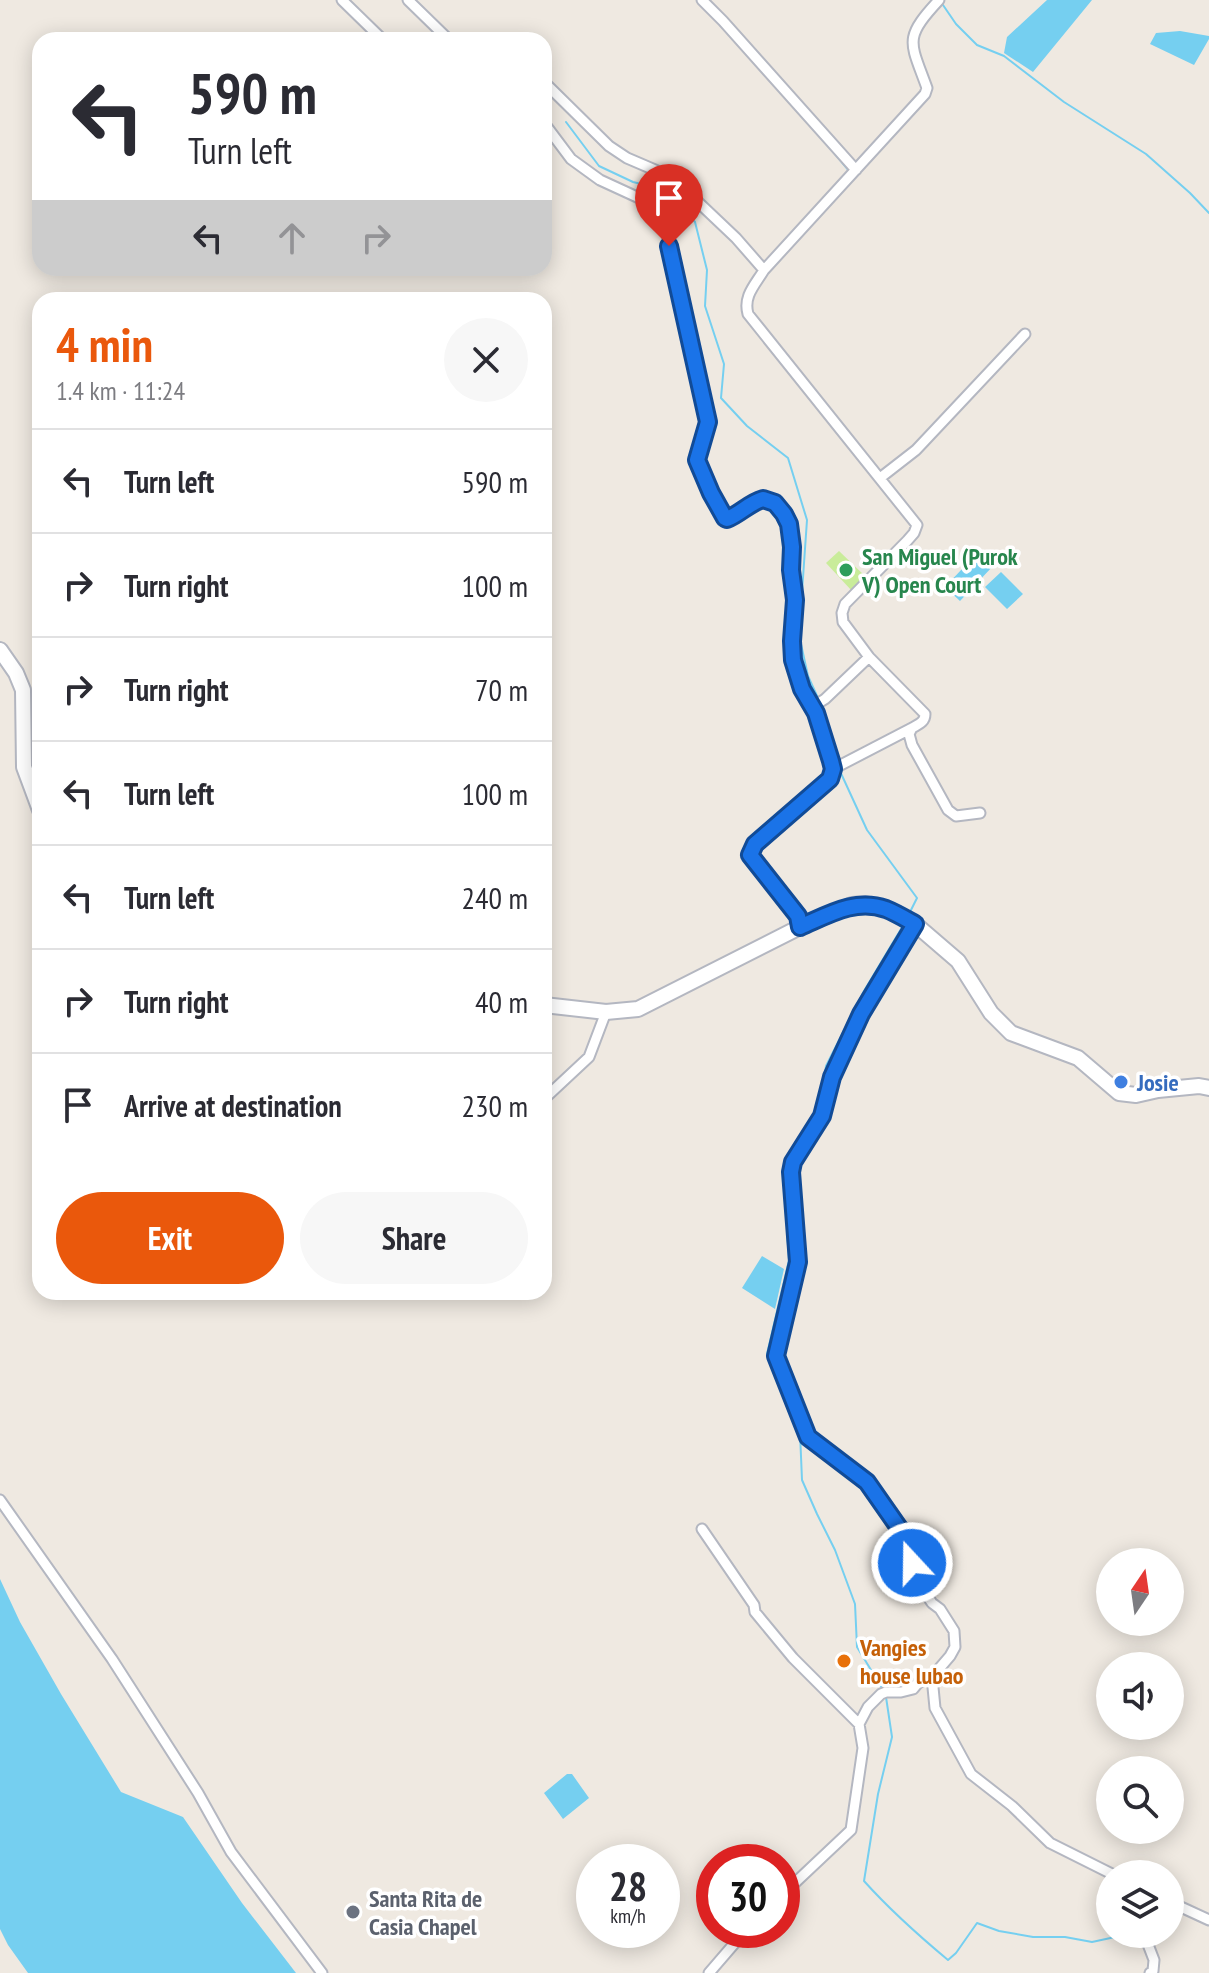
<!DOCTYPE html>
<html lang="en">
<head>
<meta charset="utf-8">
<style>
  :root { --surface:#fff; --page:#f7f7f7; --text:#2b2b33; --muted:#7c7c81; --line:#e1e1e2; --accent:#ea580c }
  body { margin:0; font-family:"PT Sans Narrow",sans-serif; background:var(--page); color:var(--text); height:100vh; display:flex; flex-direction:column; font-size:30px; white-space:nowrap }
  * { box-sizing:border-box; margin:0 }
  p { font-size:26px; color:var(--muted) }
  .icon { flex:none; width:44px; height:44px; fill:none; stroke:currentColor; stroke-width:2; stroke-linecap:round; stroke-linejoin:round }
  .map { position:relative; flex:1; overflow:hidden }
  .panel { position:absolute; left:32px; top:292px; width:520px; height:1008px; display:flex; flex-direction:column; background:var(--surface); border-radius:24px; box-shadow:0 4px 20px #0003 }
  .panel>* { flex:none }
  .guide { position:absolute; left:32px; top:32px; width:520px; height:244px; border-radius:24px; box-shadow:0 4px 20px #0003; background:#fff; color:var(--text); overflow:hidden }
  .needle { width:52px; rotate:13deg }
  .fabs { position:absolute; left:1096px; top:1548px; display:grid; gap:16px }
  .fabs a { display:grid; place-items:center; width:88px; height:88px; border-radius:50%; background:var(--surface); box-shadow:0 4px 20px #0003; font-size:40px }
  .speed { position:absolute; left:576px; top:1844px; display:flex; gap:16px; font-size:40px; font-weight:700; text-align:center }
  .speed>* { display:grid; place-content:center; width:104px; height:104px; border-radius:50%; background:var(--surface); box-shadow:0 4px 20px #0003; line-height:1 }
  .speed small { font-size:20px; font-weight:400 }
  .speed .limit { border:12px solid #d22; background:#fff; color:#111 }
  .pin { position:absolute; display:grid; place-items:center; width:68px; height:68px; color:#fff; margin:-82px -34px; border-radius:50% 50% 50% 0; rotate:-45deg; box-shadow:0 0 8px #0007 }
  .pin .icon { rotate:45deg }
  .me { position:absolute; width:88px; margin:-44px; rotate:339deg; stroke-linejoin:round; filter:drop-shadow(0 0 6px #0008) }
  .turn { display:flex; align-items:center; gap:28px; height:168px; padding:0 24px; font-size:36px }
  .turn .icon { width:104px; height:104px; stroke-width:2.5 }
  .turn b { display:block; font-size:56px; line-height:68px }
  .lanes { display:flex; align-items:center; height:76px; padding:0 24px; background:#0003; justify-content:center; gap:40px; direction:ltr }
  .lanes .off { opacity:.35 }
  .round { display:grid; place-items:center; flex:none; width:84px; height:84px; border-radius:42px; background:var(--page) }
  .head { display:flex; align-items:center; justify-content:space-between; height:136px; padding:0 24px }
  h1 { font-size:48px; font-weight:800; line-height:60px; color:var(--accent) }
  .button { display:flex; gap:16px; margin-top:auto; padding:16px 24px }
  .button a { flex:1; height:92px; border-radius:48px; background:var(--accent); color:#fff; font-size:32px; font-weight:800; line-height:92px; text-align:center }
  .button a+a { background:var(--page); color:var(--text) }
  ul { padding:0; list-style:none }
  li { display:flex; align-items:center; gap:24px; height:104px; padding:0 24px; border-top:2px solid var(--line) }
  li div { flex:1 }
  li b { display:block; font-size:30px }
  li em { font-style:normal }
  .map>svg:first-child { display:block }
</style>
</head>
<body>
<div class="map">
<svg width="1209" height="1973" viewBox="0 0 1209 1973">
  <rect width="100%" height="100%" fill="#efe9e1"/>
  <!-- pitch -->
  <path fill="#c9ec9a" d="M839,551L866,577L852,591L826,563Z"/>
  <!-- water -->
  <path fill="#75cff0" d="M1047,0H1092L1033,72L1004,53L1007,37Z
    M1180,31L1209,36V39L1194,65L1150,44L1156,33Z
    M978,552L993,566L960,601L945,587Z
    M1001,572L1023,594L1007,609L985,587Z
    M762,1256L784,1269L775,1309L742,1288Z
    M0,1579L20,1622L61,1694L121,1792L183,1817L242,1903L296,1973H28L8,1945L0,1929Z
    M567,1774H572L589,1798L563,1819L544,1793Z"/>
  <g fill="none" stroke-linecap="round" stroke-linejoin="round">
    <!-- stream -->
    <path stroke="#75cff0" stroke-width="2" d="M943,5L956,24L977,45L1004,56L1064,102L1146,154L1190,193L1209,213
      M714,18L723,28
      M566,122L599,166L633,182L666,190L695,222L707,270L705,306L724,364L721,398L747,426L788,458L807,520L799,635L808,676L818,698
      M821,137L850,172
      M820,704L838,763
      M839,769L867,830L917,898L909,914
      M882,1688L857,1647L855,1604L835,1550L817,1514L802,1480L800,1433L767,1354L789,1260L787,1231V1161L793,1147L816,1114L821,1103L826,1066L864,991L904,924
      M886,1697L892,1737L878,1794L864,1881C890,1910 918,1935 948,1960L956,1953L977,1923L999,1931L1033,1937H1065L1092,1942L1129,1934"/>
    <!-- street casing -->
    <g stroke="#b4b7c1" stroke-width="13">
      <path id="street" d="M342,0L383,40
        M408,0L449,40
        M702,0L723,21L856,170
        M544,82L609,146L627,158L655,170L678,183L736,238L764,270C755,285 743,296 748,314L917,525L914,533L907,541L845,604L842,613L843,622L869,657L925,714C925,722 919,724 912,728L833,769
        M544,123L571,159L600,180L650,203L658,209L664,219L685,324L708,422L697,460L722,514L727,519L749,505L763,499L775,503L784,514L789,524L792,547L791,570L795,600L792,641L793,660L802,689L816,713L833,769L830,779L790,812L755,844L750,855L798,916L800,927
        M764,270L925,94L927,88C910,41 903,39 939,0
        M880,478L916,450L1025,334
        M812,707L825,699L869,657
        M912,728L909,734L912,745L948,810L956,816L980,813
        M915,924L861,1014L832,1077L822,1116L799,1152L793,1162L791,1172L798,1262L776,1356L808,1437L867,1482L904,1535L912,1563L926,1594L932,1603L940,1609L954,1631L955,1647L950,1656L932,1677L935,1708L971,1774L1012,1806L1050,1843L1112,1874
        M544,1099L589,1057L606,1012
        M0,1500L112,1659L198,1793L231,1852L322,1973
        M702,1529L754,1605L755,1612L793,1658L859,1724
        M782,1895L851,1830L863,1748L859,1724L868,1707L881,1694L886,1692H901L913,1689L918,1683L932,1677
        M1170,1902L1209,1920
        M1144,1934L1154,1960L1153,1971L1150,1973
        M709,1973L746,1930"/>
    </g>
    <!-- secondary casing -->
    <g stroke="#b4b7c1" stroke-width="18">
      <path id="secondary" d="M0,650L16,673L23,690L24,767L40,810
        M544,1005L606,1012L638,1009L800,927L852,905L865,904L886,909L915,924L958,961L991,1013L1011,1033L1078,1058L1119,1093L1136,1095L1158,1090L1199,1086L1209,1088"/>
    </g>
    <!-- street -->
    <use href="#street" stroke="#fff" stroke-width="9"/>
    <!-- secondary -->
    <use href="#secondary" stroke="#fff" stroke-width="14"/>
  </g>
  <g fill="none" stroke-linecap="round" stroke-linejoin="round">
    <!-- route casing -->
    <g stroke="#114b97" stroke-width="20">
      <path id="route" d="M669,246L708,422L697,460L711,493L725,518L727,519C740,514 749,503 763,499L775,503L784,514L789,524L792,547L791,570L795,600L792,641L793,660L802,689L816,713L831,761L833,769L830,779L755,844L750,855L798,916L800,927C828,915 855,898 886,909C896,913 906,919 915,924L861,1014L832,1077L822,1116L793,1162L791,1172L798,1262L776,1356L808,1437L867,1482L904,1535L912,1563"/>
    </g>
    <!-- route -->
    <use href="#route" stroke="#1a73e8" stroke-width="14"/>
  </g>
  <!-- markers -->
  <circle fill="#2e9e5b" stroke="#fff" stroke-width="3" cx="846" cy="570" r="8"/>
  <circle fill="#3f7fe0" stroke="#fff" stroke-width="3" cx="1121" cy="1082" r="8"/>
  <circle fill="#e8710a" stroke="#fff" stroke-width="3" cx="844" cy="1661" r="8"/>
  <circle fill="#6b7280" stroke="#fff" stroke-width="3" cx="353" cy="1912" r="8"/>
  <g text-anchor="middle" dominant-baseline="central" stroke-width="7" stroke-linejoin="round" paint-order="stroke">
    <!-- leisure labels -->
    <g font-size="24" font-weight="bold" fill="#27864d" stroke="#fff" text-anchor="start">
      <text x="862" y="556">San Miguel (Purok<tspan x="862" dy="28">V) Open Court</tspan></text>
    </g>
    <!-- shop labels -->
    <g font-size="24" font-weight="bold" fill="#366cbe" stroke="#fff" text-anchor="start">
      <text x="1137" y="1082">Josie</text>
    </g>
    <!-- food labels -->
    <g font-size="24" font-weight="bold" fill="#c56008" stroke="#fff" text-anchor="start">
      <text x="860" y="1647">Vangies<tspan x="860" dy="28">house lubao</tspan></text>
    </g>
    <!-- worship labels -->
    <g font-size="24" font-weight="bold" fill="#5b616d" stroke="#fff" text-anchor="start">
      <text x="369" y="1898">Santa Rita de<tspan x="369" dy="28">Casia Chapel</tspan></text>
    </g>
  </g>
</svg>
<div class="fabs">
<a><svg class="needle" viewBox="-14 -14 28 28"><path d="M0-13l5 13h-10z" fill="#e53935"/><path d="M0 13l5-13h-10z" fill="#7c7c81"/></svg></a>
<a><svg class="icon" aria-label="sound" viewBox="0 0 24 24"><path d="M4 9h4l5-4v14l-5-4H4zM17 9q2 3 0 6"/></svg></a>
<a><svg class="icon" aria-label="search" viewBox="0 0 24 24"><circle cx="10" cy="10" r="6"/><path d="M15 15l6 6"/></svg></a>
<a><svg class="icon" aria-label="layers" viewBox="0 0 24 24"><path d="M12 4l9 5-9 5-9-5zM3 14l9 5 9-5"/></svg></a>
</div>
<div class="speed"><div>28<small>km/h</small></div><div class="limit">30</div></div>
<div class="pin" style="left:669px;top:246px;background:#d93025"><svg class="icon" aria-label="arrive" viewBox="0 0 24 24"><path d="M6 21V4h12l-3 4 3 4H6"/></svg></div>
<svg class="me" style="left:912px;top:1563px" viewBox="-20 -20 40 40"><circle r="17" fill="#1a73e8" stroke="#fff" stroke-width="3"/><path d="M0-11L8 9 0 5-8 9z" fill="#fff"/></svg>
<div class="guide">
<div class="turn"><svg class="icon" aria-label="left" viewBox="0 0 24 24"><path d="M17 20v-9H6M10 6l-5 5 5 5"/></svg><div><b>590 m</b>Turn left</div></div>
<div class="lanes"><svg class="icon" aria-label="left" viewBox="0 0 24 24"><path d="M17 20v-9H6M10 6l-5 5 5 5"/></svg><svg class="icon off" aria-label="ahead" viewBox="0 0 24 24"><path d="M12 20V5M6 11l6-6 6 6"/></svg><svg class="icon off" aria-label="right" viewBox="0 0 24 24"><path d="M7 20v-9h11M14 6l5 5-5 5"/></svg></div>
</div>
<section class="panel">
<div class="head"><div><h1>4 min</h1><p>1.4 km · 11:24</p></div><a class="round"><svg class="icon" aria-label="close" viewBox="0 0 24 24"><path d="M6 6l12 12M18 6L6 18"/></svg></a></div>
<ul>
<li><svg class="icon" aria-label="left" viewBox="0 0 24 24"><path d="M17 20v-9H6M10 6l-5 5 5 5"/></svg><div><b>Turn left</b></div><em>590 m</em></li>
<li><svg class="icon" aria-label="right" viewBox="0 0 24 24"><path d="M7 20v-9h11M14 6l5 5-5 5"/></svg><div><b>Turn right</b></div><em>100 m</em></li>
<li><svg class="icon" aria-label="right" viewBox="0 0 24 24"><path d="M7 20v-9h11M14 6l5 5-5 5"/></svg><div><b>Turn right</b></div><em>70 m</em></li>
<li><svg class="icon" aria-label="left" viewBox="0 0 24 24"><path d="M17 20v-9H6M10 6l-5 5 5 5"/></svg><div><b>Turn left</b></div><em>100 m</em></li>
<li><svg class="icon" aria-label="left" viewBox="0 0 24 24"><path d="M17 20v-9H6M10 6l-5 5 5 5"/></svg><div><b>Turn left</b></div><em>240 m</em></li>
<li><svg class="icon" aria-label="right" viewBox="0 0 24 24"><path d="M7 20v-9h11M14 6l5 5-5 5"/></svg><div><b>Turn right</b></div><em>40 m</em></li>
<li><svg class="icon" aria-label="arrive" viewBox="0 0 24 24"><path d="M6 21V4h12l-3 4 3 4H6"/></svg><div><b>Arrive at destination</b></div><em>230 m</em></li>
</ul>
<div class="button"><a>Exit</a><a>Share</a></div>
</section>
</div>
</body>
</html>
